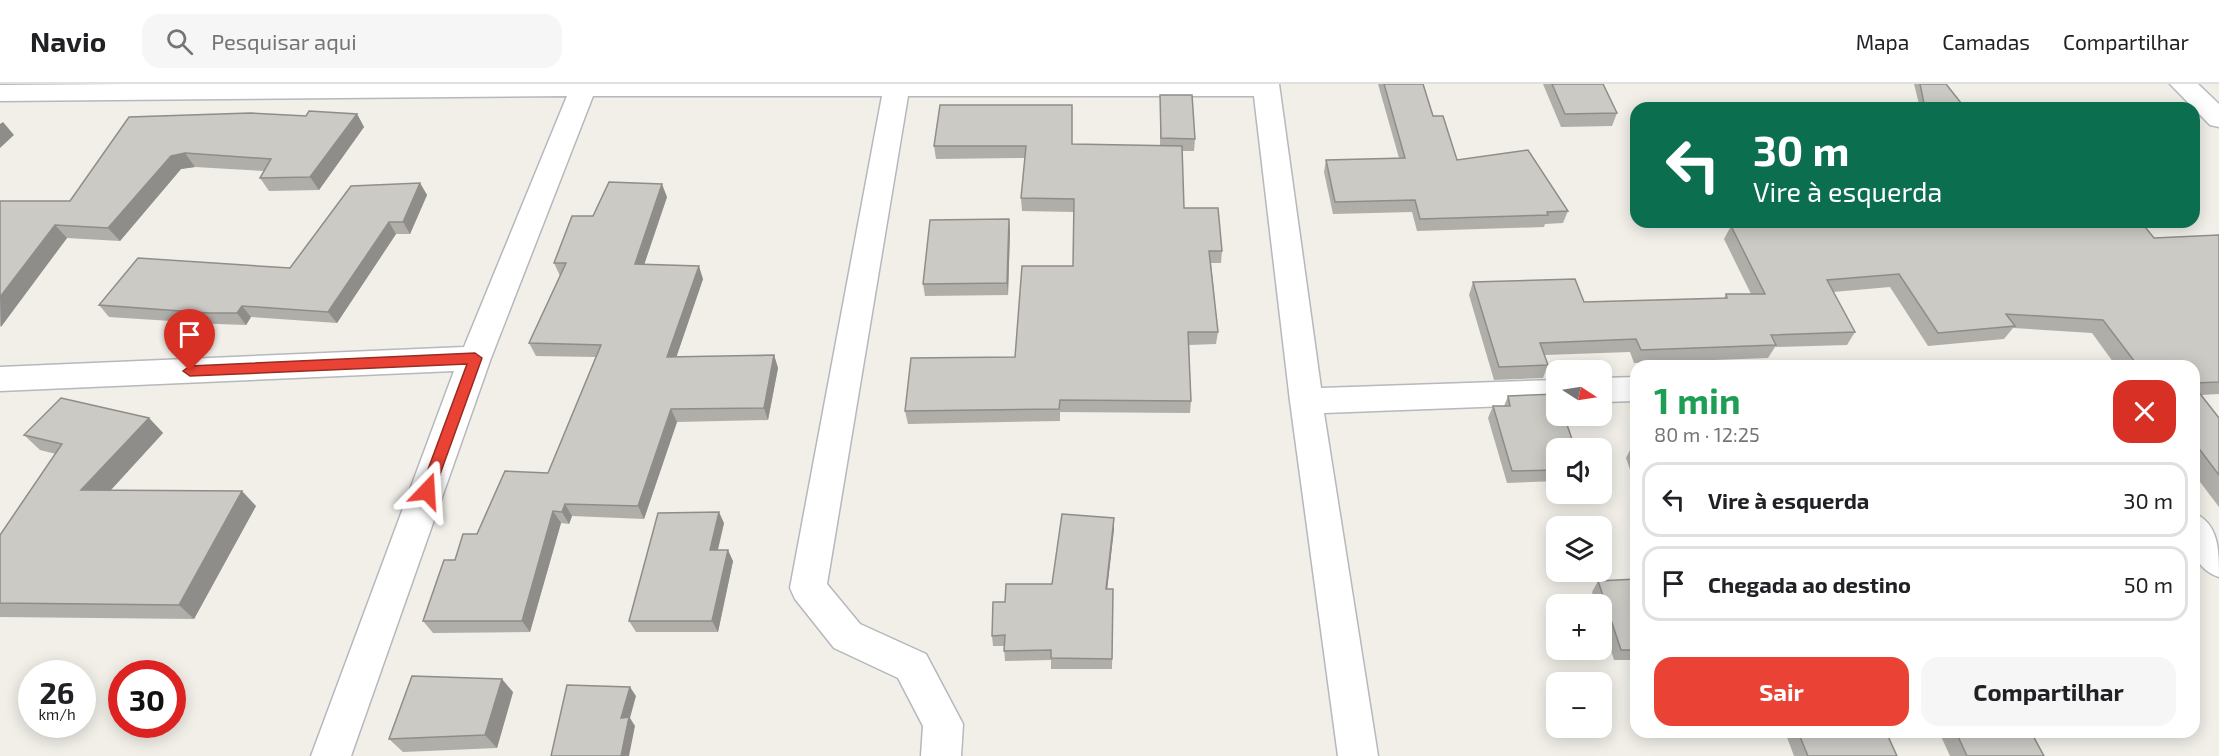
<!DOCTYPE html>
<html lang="pt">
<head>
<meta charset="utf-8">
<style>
  :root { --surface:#fff; --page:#f6f6f6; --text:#202124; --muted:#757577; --line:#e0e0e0; --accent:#ea4335 }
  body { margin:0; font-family:"Exo 2",sans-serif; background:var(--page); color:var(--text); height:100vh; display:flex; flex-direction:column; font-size:22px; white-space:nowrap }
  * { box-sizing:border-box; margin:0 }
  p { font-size:20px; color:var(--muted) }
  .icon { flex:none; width:33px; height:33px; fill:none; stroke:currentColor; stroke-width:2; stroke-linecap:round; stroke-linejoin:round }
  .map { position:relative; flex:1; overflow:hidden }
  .details { position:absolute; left:1630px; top:276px; width:570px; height:378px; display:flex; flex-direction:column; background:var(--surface); border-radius:18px; box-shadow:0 3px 15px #0003 }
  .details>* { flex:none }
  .hud { position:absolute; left:1630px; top:18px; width:570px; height:126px; border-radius:18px; box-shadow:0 3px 15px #0003; background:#0b6e4f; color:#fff; overflow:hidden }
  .needle { width:39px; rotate:102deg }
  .controls { position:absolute; left:1546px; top:276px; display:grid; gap:12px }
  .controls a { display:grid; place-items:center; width:66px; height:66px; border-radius:12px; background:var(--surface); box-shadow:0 3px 15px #0003; font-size:30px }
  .speed { position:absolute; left:18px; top:576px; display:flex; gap:12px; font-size:30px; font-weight:700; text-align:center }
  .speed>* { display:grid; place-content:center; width:78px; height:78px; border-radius:50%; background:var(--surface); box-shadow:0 3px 15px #0003; line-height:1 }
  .speed small { font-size:15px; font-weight:400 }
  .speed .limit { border:9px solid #d22; background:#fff; color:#111 }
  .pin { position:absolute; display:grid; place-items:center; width:51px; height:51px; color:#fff; margin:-62px -26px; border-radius:50% 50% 50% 0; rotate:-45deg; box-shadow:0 0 6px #0007 }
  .pin .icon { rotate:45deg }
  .me { position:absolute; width:66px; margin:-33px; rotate:20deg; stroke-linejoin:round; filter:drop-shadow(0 0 4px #0008) }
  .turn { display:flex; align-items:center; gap:21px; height:126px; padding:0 24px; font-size:27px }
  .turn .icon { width:78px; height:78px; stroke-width:2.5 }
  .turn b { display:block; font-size:42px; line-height:51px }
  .round { display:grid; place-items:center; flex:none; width:63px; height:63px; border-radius:18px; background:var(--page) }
  .headline { display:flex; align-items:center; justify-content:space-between; height:102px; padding:0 24px }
  h1 { font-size:36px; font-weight:700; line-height:45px; color:#1e9e55 }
  .action { display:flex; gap:12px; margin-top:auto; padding:12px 24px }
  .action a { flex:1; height:69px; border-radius:18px; background:var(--accent); color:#fff; font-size:24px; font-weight:700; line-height:69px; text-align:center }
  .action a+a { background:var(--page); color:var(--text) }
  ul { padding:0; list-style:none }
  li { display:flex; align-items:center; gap:18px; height:75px; margin:0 12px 9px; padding:0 12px; border:3px solid var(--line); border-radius:18px }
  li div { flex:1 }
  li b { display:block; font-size:22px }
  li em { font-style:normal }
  header { display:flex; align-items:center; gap:36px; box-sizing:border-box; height:84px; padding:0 30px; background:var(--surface); border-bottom:2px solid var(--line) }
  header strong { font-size:28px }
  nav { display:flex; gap:33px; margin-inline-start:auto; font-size:21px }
  .search { width:420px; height:54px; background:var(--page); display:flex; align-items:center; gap:15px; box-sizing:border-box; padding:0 21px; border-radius:18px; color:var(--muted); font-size:22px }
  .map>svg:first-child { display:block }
</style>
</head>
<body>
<header>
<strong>Navio</strong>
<div class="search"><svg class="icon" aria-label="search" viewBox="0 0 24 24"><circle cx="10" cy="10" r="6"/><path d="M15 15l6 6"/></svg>Pesquisar aqui</div>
<nav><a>Mapa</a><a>Camadas</a><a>Compartilhar</a></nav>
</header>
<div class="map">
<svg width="2219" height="672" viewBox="0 0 2219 672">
  <rect width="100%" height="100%" fill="#f1efe8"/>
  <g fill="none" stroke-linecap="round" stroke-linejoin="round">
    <!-- street casing -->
    <g stroke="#b5b8bc" stroke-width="3">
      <path id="street" d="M126,0H1279L1321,304L1557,296V320L1324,329L1378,672H1338L1290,317L1254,12H908L827,500L860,540L926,570L963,640L961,672H921L923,642L898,594L834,564L795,515L790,504L882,12H593L491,274L351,672H311L454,287L0,307V283L464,263L567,12L0,17V1Z
        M1636,293V317L1602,318V294Z
        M2194,429C2219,440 2219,466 2219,493C2188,482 2194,457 2194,429Z"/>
    </g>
    <!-- secondary casing -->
    <g stroke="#b6babf" stroke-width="3">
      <path id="secondary" d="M2170,0H2198L2219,20V43L2210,41Z"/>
    </g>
    <!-- street -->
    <use href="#street" fill="#fff" fill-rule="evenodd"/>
    <!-- secondary -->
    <use href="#secondary" fill="#fff" fill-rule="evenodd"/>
  </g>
  <!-- wall -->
  <path fill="#afaea9" d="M1378,0H1423L1433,32L1457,76L1568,127L1563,139L1545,140L1544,143L1417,147L1412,128L1333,130L1324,88L1326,76L1399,74Z
    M1543,0H1603L1617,29L1612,42L1561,43Z
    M1914,0H1946L1965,24H1920Z
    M1160,11L1195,55L1194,67H1182L1184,124L1222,167L1221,179H1211L1218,248L1216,260L1189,261L1191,317L1190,329L1060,328V337L908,340L905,327L1015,273L1073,182L1074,128L1022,127L1021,114L1025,74L936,75L934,62L1072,21V61L1160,62Z
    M250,29L306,32L357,30L364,43L319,106L269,107L260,94L264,87L195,83L181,85L120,157L67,154L0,243V117H70Z
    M420,99L427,111L410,150H396L337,239L251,233L246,241L217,240L109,233L99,221L290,184Z
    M667,113L644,180L703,195L676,273L774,271L778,284L768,336L677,338L644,435L572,432L569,440L561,439L530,548L433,549L423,537L455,476L477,450L548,389L596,273L536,272L529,259L560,192L554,179L593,132Z
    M1009,135L1010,147L1008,211L925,212L923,200Z
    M1751,138H1830L2154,154L2219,151V310L2201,311L2219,334V423L2194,390V282H2116L2092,249L2013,244L2004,255L1928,262L1890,203L1833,208L1855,248L1847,261L1775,263L1768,274L1634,279L1630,268L1545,271L1548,281L1543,294L1494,296L1469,211L1473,198L1584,218L1724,214L1726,210H1751L1724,155L1731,142L1753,141Z
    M1508,312L1557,364V397L1507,399L1488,334L1493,322H1504Z
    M149,334L163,349L111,406L256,422L194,535L0,533V451L56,370L40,366L24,351Z
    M1632,362H1636V403L1626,374Z
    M724,439L718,466L733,477L718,548H636L629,537Z
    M1114,445L1107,505H1113L1112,585H1051V576L1005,577L1004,562H993L992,552L1005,518L1052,500Z
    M1636,495V576H1614L1602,539V520H1596L1592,508L1598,497Z
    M513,608L497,664L403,668L389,655Z
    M1785,648H1886L1897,672H1794Z
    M1939,648H2031L2044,672H1950Z"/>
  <!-- shaded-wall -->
  <path fill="#8f8d8a" d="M357,30L364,43L319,106L310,93Z
    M3,38L14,51L0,64V40Z
    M185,69L195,83L181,85L120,157L108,144L171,72Z
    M420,99L427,111L410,150L403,138Z
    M662,100L667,113L640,193L635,180Z
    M1009,135L1010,147L1008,211L1007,199Z
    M389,138L396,150L337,239L328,228Z
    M55,141L67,154L1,243L0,213Z
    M699,182L703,195L672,286L667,273Z
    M242,222L251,233L246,241L237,229Z
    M774,271L778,284L768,336L764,324Z
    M671,325L677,338L644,435L638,422Z
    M149,334L163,349L97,421L81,406Z
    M242,407L256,422L194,535L179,521Z
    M565,420L572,432L569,440L562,428Z
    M553,427L561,439L530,548L522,537Z
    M719,428L724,439L715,477L710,466Z
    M1114,434V445L1106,516V505Z
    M728,466L733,477L718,548L712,537Z
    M502,595L513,608L497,664L485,651Z
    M630,603L636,612L630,634L635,642L629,672H621V634Z"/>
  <!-- building -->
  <path fill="#cccac5" stroke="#8f8d8a" stroke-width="1.5" d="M1384,0H1423L1433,32H1443L1457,76L1528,66L1568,127L1547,128L1548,131L1420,135L1415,116L1335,118L1326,76L1405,74Z
    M1552,0H1603L1617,29L1565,30Z
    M1920,0H1946L1965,24H1925Z
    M1160,11H1192L1195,55L1161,54Z
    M940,21H1072V60L1182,62L1184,124H1218L1222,167H1209L1218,248H1188L1191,317L1060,316L1059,325L905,327L911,274L1015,273L1022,182H1073L1074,115L1021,114L1026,62H934Z
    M309,27L357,30L310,93L260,94L271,75L185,69L171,72L108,144L55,141L0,213V117H70L129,33L250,29L306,32Z
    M609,98L662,100L635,180L699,182L667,273L774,271L764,324L671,325L638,422L565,420L562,428L553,427L522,537H423L444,476H455L463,450H477L505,387L548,389L601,261L529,259L566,179H554L572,132H593Z
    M420,99L403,138H389L328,228L242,222L237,229H208L99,221L138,174L290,184L351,102Z
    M1009,135L1007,199L923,200L930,136Z
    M1765,138H2141L2154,154L2219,151V298L2194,299V282H2138L2103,236L2006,230L2015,242L1938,249L1899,190L1827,196L1855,248L1771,251L1776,261L1641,266L1636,255L1540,259L1548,281L1499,283L1473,198L1575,195L1584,218L1727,214L1726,210H1765L1731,142L1767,141Z
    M2194,302L2219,334V391L2194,358Z
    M1557,310V332H1564L1575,364H1557V386L1512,387L1493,322H1510L1508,312Z
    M61,314L149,334L81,406L242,407L179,521L0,519V451L62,360L24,351Z
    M1632,362H1636V374Z
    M719,428L710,466H728L712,537H629L658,429Z
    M1062,430L1114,434L1106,505H1113L1112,575L1051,574V566L1004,567L1005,551L992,552L993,518H1005L1006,500H1052Z
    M1636,495V566H1621L1598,497Z
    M412,592L502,595L485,651L389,655Z
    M567,601L630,603L621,634L629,633L621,672H551Z
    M1798,648H1886L1897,672H1808Z
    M1956,648H2031L2044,672H1967Z"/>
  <!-- route -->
  <path fill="#ea4335" stroke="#982c22" stroke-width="1.5" d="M475,269L482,274L434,407L432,411H422L420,407L467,280L190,292L183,287L190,282Z"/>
</svg>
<div class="controls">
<a><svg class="needle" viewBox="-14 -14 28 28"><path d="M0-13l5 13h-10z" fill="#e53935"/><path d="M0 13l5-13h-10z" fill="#757577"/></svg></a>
<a><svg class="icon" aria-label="sound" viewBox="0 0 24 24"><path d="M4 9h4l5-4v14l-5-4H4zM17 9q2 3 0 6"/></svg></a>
<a><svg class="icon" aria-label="layers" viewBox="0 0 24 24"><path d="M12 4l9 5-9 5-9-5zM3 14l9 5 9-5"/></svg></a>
<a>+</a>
<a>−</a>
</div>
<div class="speed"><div>26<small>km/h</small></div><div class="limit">30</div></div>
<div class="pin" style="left:190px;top:287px;background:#d93025"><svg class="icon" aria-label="arrive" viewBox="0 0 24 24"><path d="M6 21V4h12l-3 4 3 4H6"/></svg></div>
<svg class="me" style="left:427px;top:407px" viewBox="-20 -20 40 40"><path d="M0-17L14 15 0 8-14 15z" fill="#ea4335" stroke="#fff" stroke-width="4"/></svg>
<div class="hud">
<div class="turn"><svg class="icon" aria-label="left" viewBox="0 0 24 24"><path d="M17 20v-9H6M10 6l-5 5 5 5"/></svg><div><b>30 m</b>Vire à esquerda</div></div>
</div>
<section class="details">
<div class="headline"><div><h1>1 min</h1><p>80 m · 12:25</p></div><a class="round" style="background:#d93025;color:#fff"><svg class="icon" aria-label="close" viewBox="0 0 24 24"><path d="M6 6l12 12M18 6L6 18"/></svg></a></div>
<ul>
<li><svg class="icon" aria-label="left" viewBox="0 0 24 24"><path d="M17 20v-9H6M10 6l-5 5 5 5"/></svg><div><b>Vire à esquerda</b></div><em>30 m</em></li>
<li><svg class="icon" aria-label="arrive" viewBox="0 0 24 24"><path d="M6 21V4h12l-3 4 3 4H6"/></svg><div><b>Chegada ao destino</b></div><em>50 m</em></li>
</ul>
<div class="action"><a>Sair</a><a>Compartilhar</a></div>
</section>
</div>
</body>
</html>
